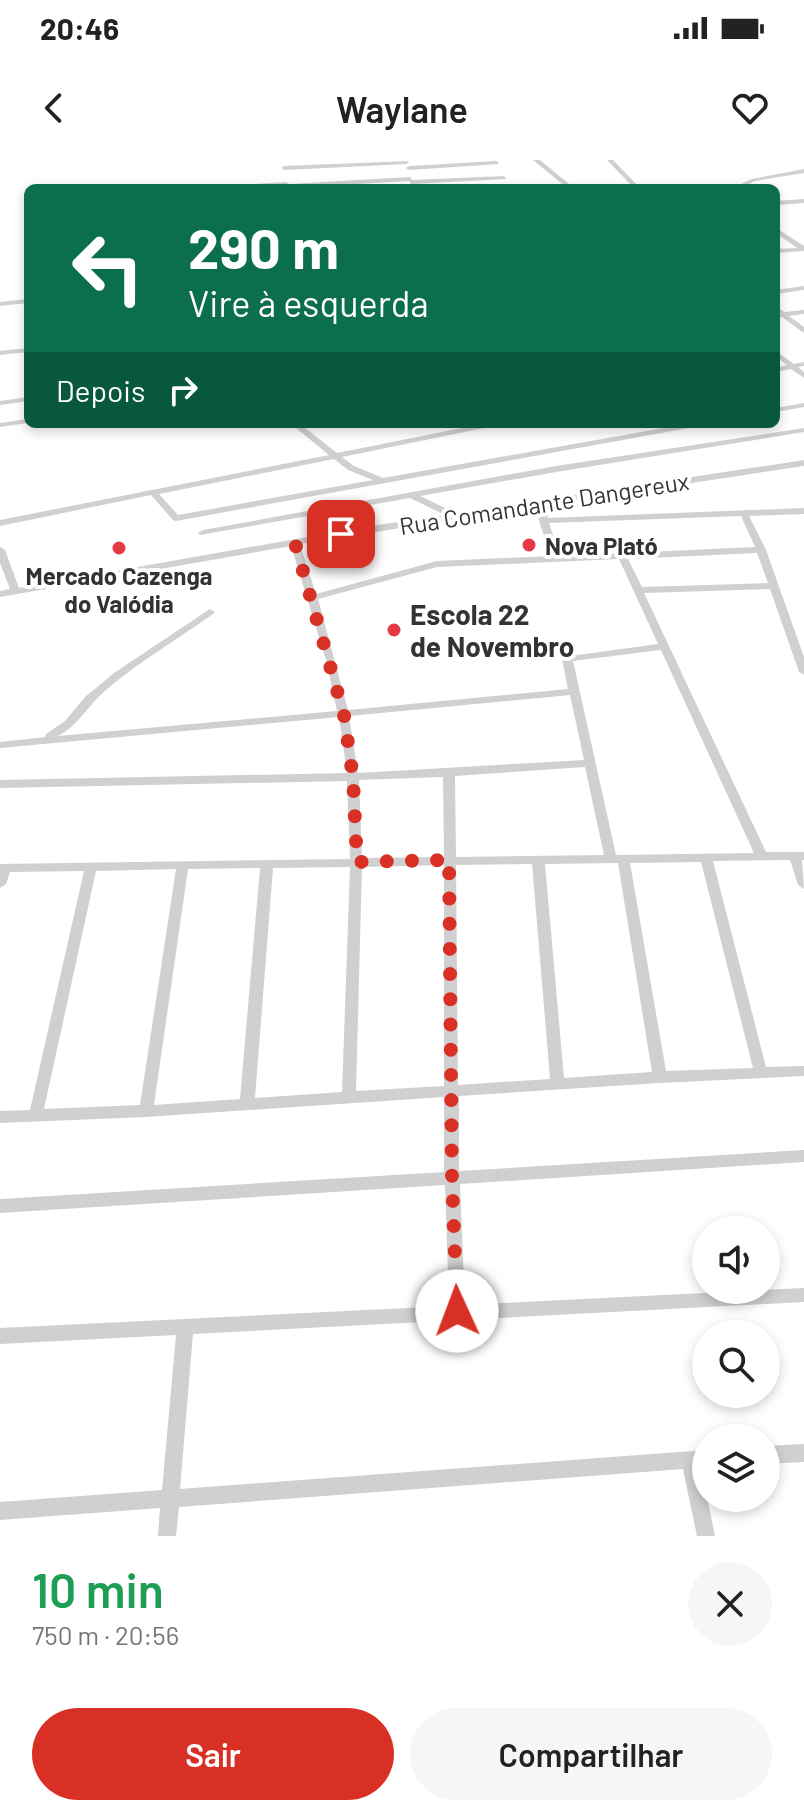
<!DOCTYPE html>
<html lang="pt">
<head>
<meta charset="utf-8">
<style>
  :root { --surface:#fff; --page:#f6f6f6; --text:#222; --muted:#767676; --accent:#d93025 }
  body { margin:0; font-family:Barlow,sans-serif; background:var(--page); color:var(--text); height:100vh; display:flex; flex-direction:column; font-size:30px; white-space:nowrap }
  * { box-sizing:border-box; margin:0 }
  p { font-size:26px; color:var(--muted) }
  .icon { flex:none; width:44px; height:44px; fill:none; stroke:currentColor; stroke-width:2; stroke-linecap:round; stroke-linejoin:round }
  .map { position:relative; height:1376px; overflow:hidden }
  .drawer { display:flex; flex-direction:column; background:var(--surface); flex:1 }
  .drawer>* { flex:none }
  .banner { position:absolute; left:24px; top:24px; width:756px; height:244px; border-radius:12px; box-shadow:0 4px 12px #0003; background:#0b6e4f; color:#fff; overflow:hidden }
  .tools { position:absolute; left:692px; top:1056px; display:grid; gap:16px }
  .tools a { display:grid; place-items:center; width:88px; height:88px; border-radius:50%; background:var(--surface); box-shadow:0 4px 12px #0003; font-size:40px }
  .pin { position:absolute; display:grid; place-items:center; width:68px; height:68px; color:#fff; margin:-34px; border-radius:16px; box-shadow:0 4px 12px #0006 }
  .me { position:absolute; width:88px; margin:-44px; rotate:358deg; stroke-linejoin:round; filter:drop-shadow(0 0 6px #0008) }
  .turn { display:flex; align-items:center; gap:28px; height:168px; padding:0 32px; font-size:36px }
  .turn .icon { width:104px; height:104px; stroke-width:2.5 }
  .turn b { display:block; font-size:56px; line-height:68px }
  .then { display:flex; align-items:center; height:76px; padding:0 32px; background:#0003; gap:16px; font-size:30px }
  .round { display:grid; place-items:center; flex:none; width:84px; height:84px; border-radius:42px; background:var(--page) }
  .summary { display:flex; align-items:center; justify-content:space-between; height:136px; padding:0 32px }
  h1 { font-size:48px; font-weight:600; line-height:60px; color:#1e9e55 }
  .button { display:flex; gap:16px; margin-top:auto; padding:16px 32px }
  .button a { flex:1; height:92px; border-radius:48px; background:var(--accent); color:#fff; font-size:32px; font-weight:600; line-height:92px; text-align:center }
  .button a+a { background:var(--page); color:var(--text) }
  .status { display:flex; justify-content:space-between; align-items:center; height:56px; padding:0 40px; background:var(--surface); direction:ltr }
  .status svg { height:22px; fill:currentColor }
  header { display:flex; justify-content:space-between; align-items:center; height:104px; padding:0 32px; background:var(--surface); font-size:36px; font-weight:600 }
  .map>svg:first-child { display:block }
</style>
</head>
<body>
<div class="status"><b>20:46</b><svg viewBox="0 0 49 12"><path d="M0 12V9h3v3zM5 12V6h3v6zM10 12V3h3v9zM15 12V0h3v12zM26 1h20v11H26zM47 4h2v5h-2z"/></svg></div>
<header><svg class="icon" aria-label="back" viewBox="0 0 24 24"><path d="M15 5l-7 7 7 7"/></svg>Waylane<svg class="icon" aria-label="heart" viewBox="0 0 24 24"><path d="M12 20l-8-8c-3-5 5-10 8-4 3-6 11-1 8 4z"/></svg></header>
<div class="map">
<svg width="804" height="1376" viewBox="0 0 804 1376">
  <rect width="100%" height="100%" fill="#fff"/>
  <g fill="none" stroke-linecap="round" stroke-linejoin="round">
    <!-- minor -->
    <path fill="#d0d0d0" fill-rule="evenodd" d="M533,0H540L574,28H567Z
      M607,0H613L640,28H634Z
      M409,1L407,4L284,10L281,8L284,6Z
      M497,1L499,4L409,10L406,8L409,6Z
      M804,9V13L755,21L740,28H732L752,19Z
      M504,16L506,19L411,24L409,21L286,28L283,26L221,28L224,26L286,22L289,24L410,17L412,20Z
      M804,39V43L776,45V41Z
      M776,68L804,86V91L776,93V89L797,88L776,73Z
      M804,126V130L776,134V130Z
      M28,139V143L0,146V142Z
      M776,147L785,152L804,150V154L789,156L804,167V173L782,157H776Z
      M28,188V192L0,195V191Z
      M776,191L794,204L804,202V206L798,207L804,212V218L791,209L776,212V208L787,205L776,197Z
      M28,237V241L0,245V241Z
      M804,243V247L776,252V248Z
      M28,259V263L0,267V263Z
      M291,264H300L337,293L482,264H498L494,266L342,297L354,306L383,318L686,264H704L700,266L176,361L173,360L151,335L0,366V360L329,295ZM334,299L348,310L373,320L178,355L159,334Z
      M804,268V272L556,312L420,336L456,353L804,300V306L547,345L548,358L804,348V354L749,356L766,390L804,497V515L799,512L770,429L644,433L766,692H804V700H802L804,729L798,725L790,700L713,701L766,907L804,906V916L660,923L459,936V1011L804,990V1002L460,1024L465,1145L804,1128V1142L193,1174L180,1329L706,1290V1308H701L715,1376H697L683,1309L179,1347L176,1376H158L160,1348L0,1360V1342L162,1330L176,1175L0,1184V1168L449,1146L445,1025L0,1053V1039L444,1012V937L146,957L0,963V951L30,950L84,711L10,712L6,724L0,728V704L350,699L347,621L0,628V620L347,613L339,557L0,588V582L45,577L46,574L65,561L85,537L114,513L210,449L215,452L213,454C178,479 140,501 107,529C89,544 78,566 58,576L337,551L326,500L291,386L0,437V431L10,429L0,403V387L5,390L19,428L364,367L445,355L410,338L200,375L198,373L203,370L556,306ZM538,346L539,361L551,396L437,401L316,434L300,384ZM741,356L755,387L560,396L549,363ZM757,393L768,423L642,427L628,399ZM619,399L658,484L563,497L562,499L568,529L348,550L318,439L437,407ZM661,490L754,693L616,695L573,501ZM570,535L584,600L358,613L349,556ZM585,607L604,695L456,697L455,616ZM443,617L444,697L362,698L359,620ZM701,702L753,908L666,911L630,703ZM618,703L652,912L564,918L545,704ZM532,704L550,919L458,925L456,705ZM444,705V926L356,931L362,707ZM350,707L342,932L255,938L273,708ZM260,708L240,939L154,945L188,709ZM176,709L140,945L44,949L96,711Z
      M804,1284V1302L766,1304V1286Z"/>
  </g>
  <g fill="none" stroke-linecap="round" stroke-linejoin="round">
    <!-- route -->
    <path stroke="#d93025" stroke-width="14" stroke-dasharray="0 25.2" d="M341,374L295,383L344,555L353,618L357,702L449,700L452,1018L457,1151"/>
  </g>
  <!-- markers -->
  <g fill="#e63946" stroke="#fff" stroke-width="3">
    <circle cx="529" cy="385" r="8"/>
    <circle cx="119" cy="388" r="8"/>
    <circle cx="394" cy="470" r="8"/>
  </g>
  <g text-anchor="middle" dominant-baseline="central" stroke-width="8" stroke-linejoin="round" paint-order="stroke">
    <!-- far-street labels -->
    <g font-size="24" fill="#333" stroke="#fff">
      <text transform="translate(544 343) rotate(-9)">Rua Comandante Dangereux</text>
    </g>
    <!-- far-poi labels -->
    <g font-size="24" font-weight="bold" fill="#333" stroke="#fff" text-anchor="start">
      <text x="545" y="385">Nova Plató</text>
      <text x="119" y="415" text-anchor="middle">Mercado Cazenga<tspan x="119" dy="28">do Valódia</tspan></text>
    </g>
    <!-- poi labels -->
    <g font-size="28" font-weight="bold" fill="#333" stroke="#fff" text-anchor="start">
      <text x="410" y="454">Escola 22<tspan x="410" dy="32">de Novembro</tspan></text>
    </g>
  </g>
</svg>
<div class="tools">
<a><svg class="icon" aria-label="sound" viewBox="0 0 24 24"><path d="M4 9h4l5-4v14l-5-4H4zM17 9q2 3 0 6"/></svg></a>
<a><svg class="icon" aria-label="search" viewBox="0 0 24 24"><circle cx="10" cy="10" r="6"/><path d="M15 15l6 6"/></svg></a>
<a><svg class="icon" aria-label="layers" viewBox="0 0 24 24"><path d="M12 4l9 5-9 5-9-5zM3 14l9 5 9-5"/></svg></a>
</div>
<div class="pin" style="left:341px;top:374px;background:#d93025"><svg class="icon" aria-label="arrive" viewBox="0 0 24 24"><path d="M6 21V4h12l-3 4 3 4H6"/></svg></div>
<svg class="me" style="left:457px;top:1151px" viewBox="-20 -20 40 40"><circle r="19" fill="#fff"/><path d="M0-13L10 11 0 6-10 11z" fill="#d93025"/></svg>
<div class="banner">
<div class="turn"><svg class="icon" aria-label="left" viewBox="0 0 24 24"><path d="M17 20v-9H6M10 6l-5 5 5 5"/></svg><div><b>290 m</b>Vire à esquerda</div></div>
<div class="then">Depois<svg class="icon" aria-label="right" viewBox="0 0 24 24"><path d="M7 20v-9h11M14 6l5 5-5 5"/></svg></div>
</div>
</div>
<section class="drawer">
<div class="summary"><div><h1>10 min</h1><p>750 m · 20:56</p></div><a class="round"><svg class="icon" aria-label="close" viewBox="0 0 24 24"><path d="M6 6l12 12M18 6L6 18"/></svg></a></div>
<div class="button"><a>Sair</a><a>Compartilhar</a></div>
</section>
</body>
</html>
